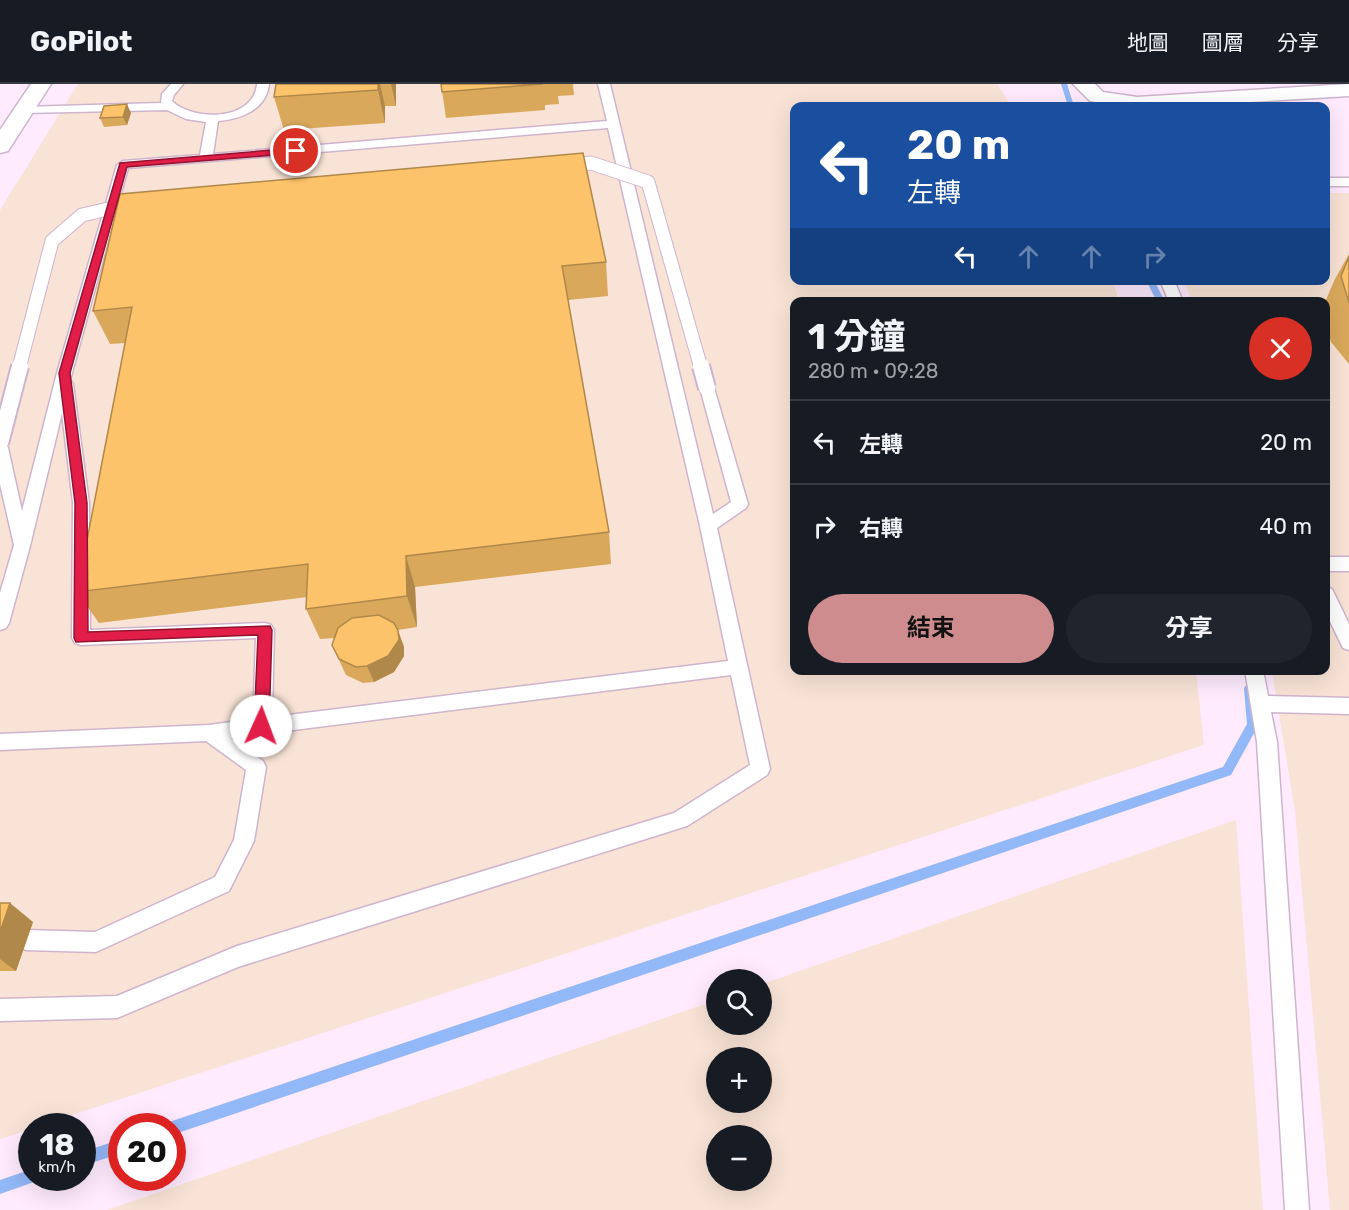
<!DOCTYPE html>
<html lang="zh-TW">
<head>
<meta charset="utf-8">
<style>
  :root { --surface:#171b24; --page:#20242c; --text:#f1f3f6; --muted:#9ea1a6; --line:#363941; --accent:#ce8c8f }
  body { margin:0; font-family:Rubik,"Noto Sans TC",sans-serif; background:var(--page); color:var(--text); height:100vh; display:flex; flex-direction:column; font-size:22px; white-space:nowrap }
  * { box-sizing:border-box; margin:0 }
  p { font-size:20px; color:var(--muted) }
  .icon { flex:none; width:33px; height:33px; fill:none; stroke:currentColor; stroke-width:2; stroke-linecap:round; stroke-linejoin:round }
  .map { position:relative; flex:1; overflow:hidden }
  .details { position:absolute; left:790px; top:213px; width:540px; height:378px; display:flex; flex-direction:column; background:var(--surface); border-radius:12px; box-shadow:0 6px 24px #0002 }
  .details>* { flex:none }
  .hud { position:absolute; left:790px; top:18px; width:540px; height:183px; border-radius:12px; box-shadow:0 6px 24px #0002; background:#1a4fa0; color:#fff; overflow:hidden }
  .tools { position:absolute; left:706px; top:885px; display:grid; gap:12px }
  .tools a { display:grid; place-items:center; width:66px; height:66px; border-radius:50%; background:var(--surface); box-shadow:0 6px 24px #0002; font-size:30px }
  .speed { position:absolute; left:18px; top:1029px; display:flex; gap:12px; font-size:30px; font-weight:700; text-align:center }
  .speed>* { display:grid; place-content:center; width:78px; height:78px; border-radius:50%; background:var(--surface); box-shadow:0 6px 24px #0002; line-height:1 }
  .speed small { font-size:15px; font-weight:400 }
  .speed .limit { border:9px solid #d22; background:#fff; color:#111 }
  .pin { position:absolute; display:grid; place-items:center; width:51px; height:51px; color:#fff; margin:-26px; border:3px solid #fff; border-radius:50%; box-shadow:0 2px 6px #0007 }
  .me { position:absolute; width:66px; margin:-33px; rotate:2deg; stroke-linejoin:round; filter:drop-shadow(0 0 4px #0008) }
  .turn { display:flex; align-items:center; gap:21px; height:126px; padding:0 18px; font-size:27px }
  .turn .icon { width:78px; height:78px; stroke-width:2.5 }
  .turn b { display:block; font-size:42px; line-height:51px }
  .lanes { display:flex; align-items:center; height:57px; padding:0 18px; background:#0003; justify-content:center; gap:30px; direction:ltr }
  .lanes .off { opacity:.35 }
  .round { display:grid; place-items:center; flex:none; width:63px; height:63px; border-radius:32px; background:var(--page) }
  .headline { display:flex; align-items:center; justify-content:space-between; height:102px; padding:0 18px }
  h1 { font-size:36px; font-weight:700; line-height:45px }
  .action { display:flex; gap:12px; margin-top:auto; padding:12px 18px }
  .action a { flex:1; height:69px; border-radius:36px; background:var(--accent); color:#111; font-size:24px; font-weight:700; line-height:69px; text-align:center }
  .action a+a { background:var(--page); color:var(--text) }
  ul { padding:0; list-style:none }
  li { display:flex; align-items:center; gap:18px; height:84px; padding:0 18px; border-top:2px solid var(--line) }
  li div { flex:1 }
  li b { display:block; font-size:22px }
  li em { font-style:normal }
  header { display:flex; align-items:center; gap:36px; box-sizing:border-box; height:84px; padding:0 30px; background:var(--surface); border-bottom:2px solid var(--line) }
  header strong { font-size:28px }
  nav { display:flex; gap:33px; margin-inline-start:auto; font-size:21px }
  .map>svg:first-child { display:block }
</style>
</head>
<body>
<header>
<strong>GoPilot</strong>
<nav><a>地圖</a><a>圖層</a><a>分享</a></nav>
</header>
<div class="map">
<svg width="1349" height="1126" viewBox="0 0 1349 1126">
  <rect width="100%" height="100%" fill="#ffeafe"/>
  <!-- industrial -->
  <path fill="#f9e3d6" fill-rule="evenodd" d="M78,0H997L1011,22H795V196L1113,197L1119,217L795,218V586L1196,587L1204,661L38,1042H32L31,1045L0,1055V126Z
    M1326,109H1349V1126H1330L1295,727L1272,587L1326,586V218L1192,217L1184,197L1326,196Z
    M1236,736L1263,1126H107L717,916V940H762V900ZM717,974H762V1018H717ZM717,1052H762V1096H717Z"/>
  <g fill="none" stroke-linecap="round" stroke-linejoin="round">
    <!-- stream -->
    <path fill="#93b8f7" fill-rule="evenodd" d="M1061,0H1067L1074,22H1068Z
      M1146,196H1154L1165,218H1157Z
      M1249,601L1253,602L1254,605L1259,640L1231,691L172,1051V1042H166L167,1039L172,1037L1223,683L1247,640L1244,605L1245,602Z
      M122,1055V1069L82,1082V1068Z
      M32,1085V1094H38L37,1097L0,1110V1096Z"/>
    <!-- service casing -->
    <g stroke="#ceb5cd" stroke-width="3">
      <path id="service" d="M171,0H183L174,11L172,17C194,38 254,37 257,0H269C266,26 241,35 218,37L213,70L607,37L598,0H610L713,430L731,418L700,304L702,300L707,299L714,304L748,420L746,424L717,444L770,685L767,691L687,742L238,883L117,934L0,937V915L117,912L237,862L674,729L750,681L731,591L231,654L263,677L266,683L254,757L229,807L96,868L26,866L18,863L15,856L18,849L26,846L95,848L215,793L234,756L246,686L206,657L0,666V650L209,641L253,635L256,554L81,561L75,559L72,554L73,419L62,329L30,462L9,539L6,544L0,546V509L14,461L0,400V359L6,360L8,364L22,427L57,289L117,81L123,77L200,71L206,38L186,35L167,26L23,29L17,26L23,23L161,19L162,10ZM608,44L700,442L728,577L272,633L274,546L271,541L265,539L90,546L89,419L73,300L70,296L128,84Z
        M1326,94H1349V102H1326Z
        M1160,196H1174L1183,218H1169Z
        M1326,473H1349V487H1326Z
        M1326,503L1332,505L1349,540V566L1343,564L1326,529Z
        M1245,586H1263L1268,612L1349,614V630L1271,628L1277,658L1309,1126H1285L1257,658Z"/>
    </g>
    <!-- minor casing -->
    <g stroke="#ceb5cd" stroke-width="3">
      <path id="minor" d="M1073,0H1095L1103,8L1137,13L1349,0V12L1183,22H1118L1090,17Z"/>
    </g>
    <!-- tertiary casing -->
    <g stroke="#ceb5cd" stroke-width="3">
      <path id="tertiary" d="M31,0H51L8,67L0,69V46Z"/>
    </g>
    <!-- service -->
    <use href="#service" fill="#fff" fill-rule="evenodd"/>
    <!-- minor -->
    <use href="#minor" fill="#fff" fill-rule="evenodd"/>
    <!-- tertiary -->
    <use href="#tertiary" fill="#fff" fill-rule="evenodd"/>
    <!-- service-bridge-far1 casing -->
    <g stroke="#ceb5cd" stroke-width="15" stroke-linecap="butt">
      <path id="service-bridge-far1" d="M561,82L591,79L648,98L701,284
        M19,284L52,157L82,131L139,118"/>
    </g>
    <!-- service-bridge casing -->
    <g stroke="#ceb5cd" stroke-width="20" stroke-linecap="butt">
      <path id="service-bridge" d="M701,282L707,304
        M0,359L20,282"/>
    </g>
    <!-- service-bridge-far1 -->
    <use href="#service-bridge-far1" stroke="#fff" stroke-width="13"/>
    <!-- service-bridge -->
    <use href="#service-bridge" stroke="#fff" stroke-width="16"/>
  </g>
  <!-- wall -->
  <path fill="#d9a85b" d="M276,0H396V22H385V39L284,46L274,13Z
    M441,0H573L574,11L558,12L559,20L545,21V26L446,34Z
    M131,29L127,41L104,43L100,34Z
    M1349,170V280L1331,258L1326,241L1325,218L1335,195Z
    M606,178L608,212L568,216L609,448L611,480L415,503L417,543L398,546L404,563V572L394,588L374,598L363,599L346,591L332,561L335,554L320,555L306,525L307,513L99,539L77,508L125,259L110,260L93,227Z
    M0,819L33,838L16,887H0Z"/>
  <!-- shaded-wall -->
  <path fill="#b0884a" d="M378,0H380L385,22V39L378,6Z
    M391,0H396V22Z
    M127,20L131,29L127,41L123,33Z
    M406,472L415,503L417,543L407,512Z
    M398,547L404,563V572L394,588L374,598L367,582Z
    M10,819L33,838L16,887L0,875V848Z"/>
  <!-- building -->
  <path fill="#fcc36a" stroke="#b0884a" stroke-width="1.5" d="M276,0H378V6L274,13Z
    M441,0H543L442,8Z
    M127,20L123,33L100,34L104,22Z
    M583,69L606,178L562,182L609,448L406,472L407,512L306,525L308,480L77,508L132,223L93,227L120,110Z
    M1349,173V219L1341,192Z
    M379,531L394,539L398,547L399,556L388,572L367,582L356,583L339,575L332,561L338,544L352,534Z
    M0,819H10L0,848Z"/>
  <!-- route -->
  <path fill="#e11d48" stroke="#92132f" stroke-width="1.5" d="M296,64L301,67L299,69L127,83L70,289L87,419L88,548L270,542L272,546L269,642L267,647H256L254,642L258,551L76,558L74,554L75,419L59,289L120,79Z"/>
</svg>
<div class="tools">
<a><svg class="icon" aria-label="search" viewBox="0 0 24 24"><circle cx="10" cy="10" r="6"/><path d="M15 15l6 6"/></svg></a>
<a>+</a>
<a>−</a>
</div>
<div class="speed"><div>18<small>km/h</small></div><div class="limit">20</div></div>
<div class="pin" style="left:296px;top:67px;background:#d93025"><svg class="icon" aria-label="arrive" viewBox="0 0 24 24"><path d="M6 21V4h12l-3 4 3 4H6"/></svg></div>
<svg class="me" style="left:261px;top:642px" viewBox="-20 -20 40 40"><circle r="19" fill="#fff"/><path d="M0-13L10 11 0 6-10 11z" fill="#e11d48"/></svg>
<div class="hud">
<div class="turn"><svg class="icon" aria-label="left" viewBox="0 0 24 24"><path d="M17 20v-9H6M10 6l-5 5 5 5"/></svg><div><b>20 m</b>左轉</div></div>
<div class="lanes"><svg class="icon" aria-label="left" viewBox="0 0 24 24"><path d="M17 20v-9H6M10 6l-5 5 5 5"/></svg><svg class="icon off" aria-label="ahead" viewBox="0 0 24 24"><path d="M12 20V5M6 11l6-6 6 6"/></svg><svg class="icon off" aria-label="ahead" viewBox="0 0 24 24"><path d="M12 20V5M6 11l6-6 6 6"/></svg><svg class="icon off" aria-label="right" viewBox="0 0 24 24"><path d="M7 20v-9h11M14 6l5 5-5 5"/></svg></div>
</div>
<section class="details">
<div class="headline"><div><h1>1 分鐘</h1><p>280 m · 09:28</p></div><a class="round" style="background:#d93025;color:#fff"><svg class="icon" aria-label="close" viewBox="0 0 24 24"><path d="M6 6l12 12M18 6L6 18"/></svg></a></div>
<ul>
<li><svg class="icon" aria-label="left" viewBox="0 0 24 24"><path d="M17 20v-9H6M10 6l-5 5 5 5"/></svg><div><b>左轉</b></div><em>20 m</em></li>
<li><svg class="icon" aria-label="right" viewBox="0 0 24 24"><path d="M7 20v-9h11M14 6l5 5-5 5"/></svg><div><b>右轉</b></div><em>40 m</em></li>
</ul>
<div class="action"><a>結束</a><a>分享</a></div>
</section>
</div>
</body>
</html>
